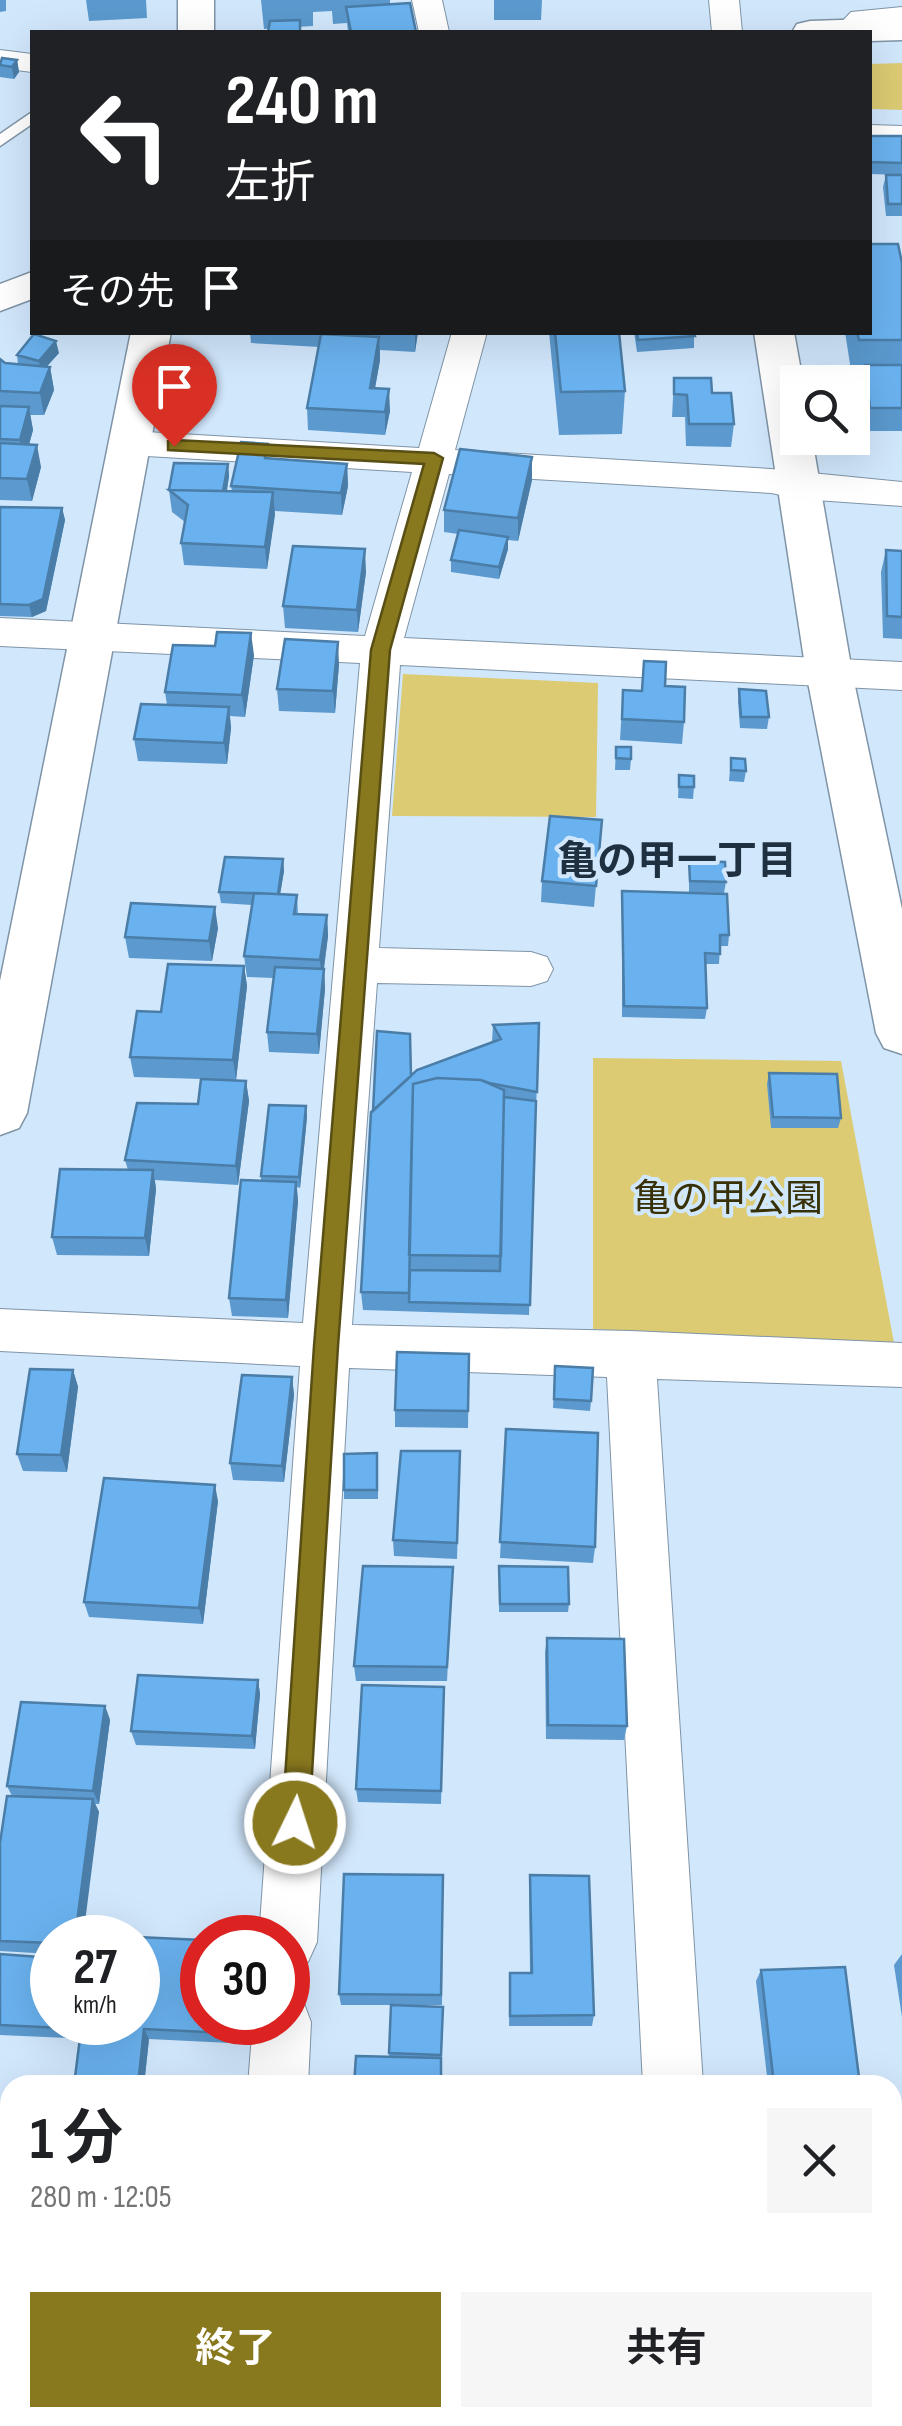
<!DOCTYPE html>
<html lang="ja">
<head>
<meta charset="utf-8">
<style>
  :root { --surface:#fff; --page:#f6f6f6; --text:#202124; --muted:#757577; --accent:#89791e }
  body { margin:0; font-family:"Sofia Sans Condensed","Noto Sans JP",sans-serif; background:var(--page); color:var(--text); height:100vh; display:flex; flex-direction:column; font-size:38px; white-space:nowrap }
  * { box-sizing:border-box; margin:0 }
  p { font-size:32px; color:var(--muted) }
  .icon { flex:none; width:55px; height:55px; fill:none; stroke:currentColor; stroke-width:2; stroke-linecap:round; stroke-linejoin:round }
  .map { position:relative; flex:1; overflow:hidden }
  .sheet { position:absolute; left:0px; top:2075px; width:902px; height:352px; display:flex; flex-direction:column; background:var(--surface); border-radius:30px 30px 0 0; box-shadow:0 10px 40px #0002 }
  .sheet>* { flex:none }
  .guide { position:absolute; left:30px; top:30px; width:842px; height:305px; border-radius:0px; box-shadow:0 10px 40px #0002; background:#202124; color:#fff; overflow:hidden }
  .tools { position:absolute; left:780px; top:365px; display:grid; gap:20px }
  .tools a { display:grid; place-items:center; width:90px; height:90px; border-radius:0px; background:var(--surface); box-shadow:0 10px 40px #0002; font-size:50px }
  .speed { position:absolute; left:30px; top:1915px; display:flex; gap:20px; font-size:50px; font-weight:700; text-align:center }
  .speed>* { display:grid; place-content:center; width:130px; height:130px; border-radius:50%; background:var(--surface); box-shadow:0 10px 40px #0002; line-height:1 }
  .speed small { font-size:25px; font-weight:400 }
  .speed .limit { border:15px solid #d22; background:#fff; color:#111 }
  .pin { position:absolute; display:grid; place-items:center; width:85px; height:85px; color:#fff; margin:-102px -42px; border-radius:50% 50% 50% 0; rotate:-45deg; box-shadow:0 0 10px #0007 }
  .pin .icon { rotate:45deg }
  .me { position:absolute; width:110px; margin:-55px; rotate:4deg; stroke-linejoin:round; filter:drop-shadow(0 0 8px #0008) }
  .turn { display:flex; align-items:center; gap:35px; height:210px; padding:0 30px; font-size:45px }
  .turn .icon { width:130px; height:130px; stroke-width:2.5 }
  .turn b { display:block; font-size:70px; line-height:85px }
  .then { display:flex; align-items:center; height:95px; padding:0 30px; background:#0003; gap:20px; font-size:38px }
  .round { display:grid; place-items:center; flex:none; width:105px; height:105px; border-radius:0px; background:var(--page) }
  .summary { display:flex; align-items:center; justify-content:space-between; height:170px; padding:0 30px }
  h1 { font-size:60px; font-weight:700; line-height:75px }
  .cta { display:flex; gap:20px; margin-top:auto; padding:20px 30px }
  .cta a { flex:1; height:115px; border-radius:0px; background:var(--accent); color:#fff; font-size:40px; font-weight:700; line-height:115px; text-align:center }
  .cta a+a { background:var(--page); color:var(--text) }
  .map>svg:first-child { display:block }
</style>
</head>
<body>
<div class="map">
<svg width="902" height="2426" viewBox="0 0 902 2426">
  <rect width="100%" height="100%" fill="#d1e7fc"/>
  <!-- green -->
  <path fill="#dccb73" d="M902,63V110L870,109V64Z
    M403,674L598,683L596,817L392,816Z
    M593,1058L841,1061L895,1348L593,1329Z"/>
  <g fill="none" stroke-linecap="round" stroke-linejoin="round">
    <!-- stream -->
    <path fill="#90c9fb" fill-rule="evenodd" d="M902,2337V2358L892,2362V2341Z
      M794,2418H820L816,2426H790Z"/>
    <!-- lane casing -->
    <g stroke="#7f94a6" stroke-width="3">
      <path id="lane" d="M32,112V124L0,146V134Z"/>
    </g>
    <!-- street casing -->
    <g stroke="#7f94a6" stroke-width="2">
      <path id="street" d="M412,0H442L449,32H419Z
        M709,0H739L742,32H712Z
        M902,7V25L870,28L865,32L834,30L851,12Z
        M0,50L32,54V72L0,68Z
        M870,125L902,126V146L870,145Z
        M452,332H487L455,450L771,469L902,482V506L801,499L771,493L449,474L404,638L902,662V690L400,665L379,948L531,952L547,957L553,969L547,981L531,986L377,983L352,1325L631,1331L902,1343V1387L657,1379L703,2085H643L607,1377L349,1368L317,1942L308,1962L288,1971V1938H259L300,1366L0,1351V1309L303,1323L360,663L0,646V618L365,636L412,472L130,455L117,451L112,443L117,435L130,431L419,448Z
        M288,1995L303,2001L311,2022L308,2085H248L253,2022H288Z
        M0,2222H10V2284H0Z
        M902,2223V2285L892,2286V2224Z
        M225,2418H289L288,2426H224Z
        M660,2418H724V2426H660Z"/>
    </g>
    <!-- secondary casing -->
    <g stroke="#7f94a6" stroke-width="3">
      <path id="secondary" d="M178,0H214V32H178Z
        M902,18V40L870,41V32H792L797,24L810,21Z
        M32,272V299L0,311V284Z
        M131,332H171L27,1113L19,1128L0,1135V981Z
        M754,332H794L803,382H798V438H812L852,672L902,909V1054L884,1048L876,1033L806,672Z"/>
    </g>
    <!-- lane -->
    <use href="#lane" fill="#fff" fill-rule="evenodd"/>
    <!-- street -->
    <use href="#street" fill="#fff" fill-rule="evenodd"/>
    <!-- secondary -->
    <use href="#secondary" fill="#fff" fill-rule="evenodd"/>
  </g>
  <!-- wall -->
  <path fill="#5b99ce" d="M0,0H6V11L0,12Z
    M86,0H146L147,18L89,21Z
    M261,0H390V4L416,32H348L347,23L333,24L332,11L313,12V26L264,29Z
    M494,0H542L541,20H494Z
    M0,60H17L19,72L14,79L0,77Z
    M870,136H902V175L870,174Z
    M886,175H902V216H886L883,187Z
    M902,263V431H866L860,387L862,377H852L845,332H870Z
    M250,332H418L415,352L380,350V360L375,388L390,411L385,435L308,430L307,408L319,347L251,343Z
    M549,332H619L625,391L622,434L559,435Z
    M634,332H694V348L637,352Z
    M59,353L46,367H50L54,390L44,415H30L33,430L29,445L41,467L32,501L0,500V359L5,363L18,364L17,355Z
    M674,378L712,393L734,424L731,447L686,446L685,417H672Z
    M269,459L347,464L348,486L342,515L275,511L267,569L184,565L181,543L185,522L172,512L169,490L228,464L229,476L227,491H232L231,486Z
    M532,480L518,541L508,540V549L499,579L451,572V560L458,534L444,532V510Z
    M0,507L62,508L65,520L46,611L32,617L0,616Z
    M886,550L902,551V639L883,638L881,572Z
    M366,572L358,632L285,628L283,606Z
    M254,655L245,717L230,716L231,728L227,764L138,761L134,739L167,705L165,692Z
    M644,661L665,686L684,722L682,744L620,740L623,690L641,691Z
    M339,664L335,713L279,711L277,689Z
    M739,689L769,717L767,729L740,728L738,701Z
    M616,747L631,759L630,770H615Z
    M731,758L746,771L744,782L729,781Z
    M679,775L694,787L693,799L678,798Z
    M602,820L594,907L541,902L542,881Z
    M283,859L284,871L280,894L297,895L298,914L327,915L328,936L324,969L325,989L319,1054L269,1052L267,1032L274,978L247,977L244,956L252,905L221,903L219,892Z
    M689,861L726,882L724,893L689,892Z
    M622,891L729,935L728,946H720L719,964H706L707,1008L705,1019L622,1017Z
    M218,928L212,961L129,958L125,937Z
    M244,966L247,986L236,1080L134,1077L130,1057L161,1012Z
    M539,1023L529,1315L363,1310L361,1292L411,1076L492,1042L493,1025Z
    M769,1073L841,1118L838,1128H771L767,1084Z
    M246,1081L249,1101L238,1185L155,1180L156,1189L149,1256L57,1255L52,1237L128,1170L125,1160L198,1104Z
    M306,1106L307,1117L300,1188L297,1187L298,1201L288,1318L232,1316L229,1298L261,1181V1176Z
    M469,1354L468,1428L395,1427V1410Z
    M555,1366L591,1401L590,1411L553,1408Z
    M73,1370L78,1387L67,1472L23,1471L17,1454Z
    M292,1377L294,1395L284,1482L233,1480L230,1463Z
    M506,1429L595,1547L593,1563L500,1558Z
    M460,1451L457,1559L394,1556L393,1540Z
    M378,1462V1499H344V1490Z
    M218,1501L203,1624L89,1617L84,1602Z
    M499,1566L569,1604L568,1612H499Z
    M453,1567L447,1681H356L354,1666Z
    M547,1638L627,1726L624,1740L546,1739L545,1652Z
    M258,1680L260,1694L255,1749L136,1745L131,1731Z
    M444,1687L441,1804L358,1802L356,1789Z
    M105,1706L110,1720L99,1804H95L99,1812L52,1938V1954L0,1951V1843L12,1796L7,1786Z
    M443,1875L442,2005H341L339,1994Z
    M530,1875L594,2015L592,2026H509L510,1973H530L529,1887Z
    M0,1954L70,2022L68,2038L0,2035Z
    M902,1954V2017L894,1965Z
    M761,1970L860,2085H768L756,1981Z
    M391,2005L443,2007L441,2085L389,2057Z
    M82,2022H232L230,2043L149,2039L144,2085H74Z
    M0,2116L10,2117V2215H0Z"/>
  <!-- shaded-wall -->
  <path fill="#4a7da7" d="M17,60L19,72L14,79L12,67Z
    M415,332H418L415,352Z
    M379,337L380,360L371,410L370,388Z
    M56,341L59,353L41,373L39,361Z
    M50,367L54,390L44,415L40,393Z
    M389,389L390,411L385,435V412Z
    M29,407L33,430L24,462L20,440Z
    M37,445L41,467L32,501L27,479Z
    M532,457V480L518,541V518Z
    M228,464L229,476L224,507L223,495Z
    M347,464L348,486L342,515L341,493Z
    M273,492L275,515L267,569L265,547Z
    M62,508L65,520L46,611L32,617L29,605Z
    M508,537V549L499,579V567Z
    M365,549L366,572L358,632L357,610Z
    M251,633L254,655L245,717L242,695Z
    M338,642L339,664L335,713L333,691Z
    M229,707L231,728L227,764L224,743Z
    M283,859L284,871L278,907L277,896Z
    M215,907L218,928L212,961L209,941Z
    M327,915L328,936L322,981L320,960Z
    M244,966L247,986L236,1080L233,1060Z
    M324,969L325,989L319,1054L317,1034Z
    M246,1081L249,1101L238,1185L236,1166Z
    M306,1106L307,1117L300,1188L299,1177Z
    M153,1170L156,1189L149,1256L145,1238Z
    M296,1182L298,1201L288,1318L286,1300Z
    M73,1370L78,1387L67,1472L61,1455Z
    M292,1377L294,1395L284,1482L282,1466Z
    M215,1485L218,1501L203,1624L199,1608Z
    M258,1680L260,1694L255,1749L252,1736Z
    M105,1706L110,1720L99,1804L93,1791Z
    M93,1799L99,1812L83,1938H75Z
    M63,2022H70L68,2038L62,2028Z
    M228,2022H232L230,2043L227,2033Z
    M144,2029L149,2039L144,2085H138Z
    M10,2339V2399L7,2422L0,2419V2409Z"/>
  <!-- building -->
  <path fill="#6ab2ef" stroke="#4a7da7" stroke-width="2.5" d="M410,3L416,32H351L346,7Z
    M300,20V32H268L270,21Z
    M2,58L17,60L12,67L0,65Z
    M870,136H902V163L870,162Z
    M886,175H902V204H888Z
    M870,244H898L902,263V340H859L857,332H870Z
    M555,332H619L625,391L561,392Z
    M637,332H694L695,336L638,340Z
    M34,334L56,341L39,361L17,355Z
    M321,334L379,337L370,388L389,389L385,412L307,408Z
    M0,359L5,363L50,367L40,393L0,391Z
    M865,365H902V408H870Z
    M674,378H711L712,393H731L734,424H689L687,395L674,394Z
    M0,406L29,407L20,440L0,439Z
    M241,442L268,444L265,458L347,464L341,493L231,486Z
    M0,443L37,445L27,479L0,478Z
    M460,449L532,457L518,518L444,510Z
    M174,463L228,464L223,491L169,490Z
    M169,490L273,492L265,547L181,543L188,505Z
    M0,507L62,508L43,599L29,605L0,604Z
    M459,530L508,537L499,567L451,560Z
    M293,546L365,549L357,610L283,606Z
    M886,550L902,551V617L887,616Z
    M217,632L251,633L242,695L165,692L173,645L215,646Z
    M285,639L338,642L333,691L277,689Z
    M644,661L666,662L665,686L685,687L684,722L622,719L623,690L642,691Z
    M739,689L766,691L769,717H741Z
    M141,704L229,707L224,743L134,739Z
    M616,747H631V759L616,758Z
    M731,758L745,759L746,771L731,770Z
    M679,775L694,776V787H679Z
    M550,816L602,820L596,886L542,881Z
    M225,857L283,859L278,894L219,892Z
    M689,861L725,862L726,882L690,881Z
    M622,891L727,894L729,935H720V954L705,953L707,1008L624,1006Z
    M254,893L297,895L294,914L327,915L320,960L244,956Z
    M131,903L215,907L209,941L125,937Z
    M168,964L244,966L233,1060L130,1057L137,1011L161,1012Z
    M275,967L324,969L317,1034L267,1032Z
    M539,1023L537,1092L489,1083L481,1080L437,1078L413,1084L409,1293L361,1292L371,1112L417,1070L501,1039L493,1025Z
    M377,1031L410,1034L411,1076L373,1111Z
    M769,1073L837,1074L841,1118L773,1117Z
    M437,1078L481,1080L504,1090L501,1256L409,1255L413,1084Z
    M201,1079L246,1081L236,1166L125,1160L137,1103L198,1104Z
    M504,1097L536,1101L530,1305L409,1302L410,1270L500,1271Z
    M269,1105L306,1106L299,1177L261,1176Z
    M60,1169L153,1170L145,1238L52,1237Z
    M241,1180L296,1182L286,1300L229,1298Z
    M397,1352L469,1354L468,1411L395,1410Z
    M555,1366L593,1368L591,1401L554,1399Z
    M30,1369L73,1370L61,1455L17,1454Z
    M242,1375L292,1377L282,1466L230,1463Z
    M506,1429L598,1433L595,1547L500,1542Z
    M401,1451H460L457,1543L393,1540Z
    M377,1453V1490H344V1454Z
    M104,1478L215,1485L199,1608L84,1602Z
    M363,1566L453,1567L447,1667L354,1666Z
    M499,1566L568,1567L569,1604H500Z
    M547,1638L624,1639L627,1726L548,1725Z
    M138,1675L258,1680L252,1736L131,1731Z
    M362,1685L444,1687L441,1791L356,1789Z
    M21,1702L105,1706L93,1791L7,1786Z
    M7,1796L93,1799L75,1938H52V1943L0,1941V1843Z
    M344,1874L443,1875L441,1995L339,1994Z
    M530,1875L589,1876L594,2015L510,2016V1973H532Z
    M93,1935L202,1940V2022H228L227,2033L144,2029L138,2085H74L82,2022H138V1938H93Z
    M0,1954L52,1958V2022H63L62,2028L0,2025Z
    M845,1967L860,2085H774L761,1970Z
    M391,2005L443,2007L441,2055L389,2053Z
    M356,2056L441,2058V2085H354Z
    M0,2116L10,2117V2208H0Z
    M0,2313H10V2339L0,2409Z
    M519,2418H635V2426H519Z"/>
  <!-- route -->
  <path fill="#89791e" stroke="#594f14" stroke-width="2.5" d="M174,440L434,453L443,458L390,650L338,1346L309,1823L305,1832L295,1836L286,1832L282,1823L314,1346L371,650L424,464L168,450V441Z"/>
  <g text-anchor="middle" dominant-baseline="central" stroke-width="8" stroke-linejoin="round" paint-order="stroke">
    <!-- park labels -->
    <g font-size="38" fill="#383107" stroke="#d1e7fc">
      <text x="728" y="1199">亀の甲公園</text>
    </g>
    <!-- neighbourhood labels -->
    <g font-size="40" font-weight="bold" fill="#1f3140" stroke="#d1e7fc">
      <text x="677" y="862">亀の甲一丁目</text>
    </g>
  </g>
</svg>
<div class="tools">
<a><svg class="icon" aria-label="search" viewBox="0 0 24 24"><circle cx="10" cy="10" r="6"/><path d="M15 15l6 6"/></svg></a>
</div>
<div class="speed"><div>27<small>km/h</small></div><div class="limit">30</div></div>
<div class="pin" style="left:174px;top:446px;background:#d93025"><svg class="icon" aria-label="arrive" viewBox="0 0 24 24"><path d="M6 21V4h12l-3 4 3 4H6"/></svg></div>
<svg class="me" style="left:295px;top:1823px" viewBox="-20 -20 40 40"><circle r="17" fill="#89791e" stroke="#fff" stroke-width="3"/><path d="M0-11L8 9 0 5-8 9z" fill="#fff"/></svg>
<div class="guide">
<div class="turn"><svg class="icon" aria-label="left" viewBox="0 0 24 24"><path d="M17 20v-9H6M10 6l-5 5 5 5"/></svg><div><b>240 m</b>左折</div></div>
<div class="then">その先<svg class="icon" aria-label="arrive" viewBox="0 0 24 24"><path d="M6 21V4h12l-3 4 3 4H6"/></svg></div>
</div>
<section class="sheet">
<div class="summary"><div><h1>1 分</h1><p>280 m · 12:05</p></div><a class="round"><svg class="icon" aria-label="close" viewBox="0 0 24 24"><path d="M6 6l12 12M18 6L6 18"/></svg></a></div>
<div class="cta"><a>終了</a><a>共有</a></div>
</section>
</div>
</body>
</html>
